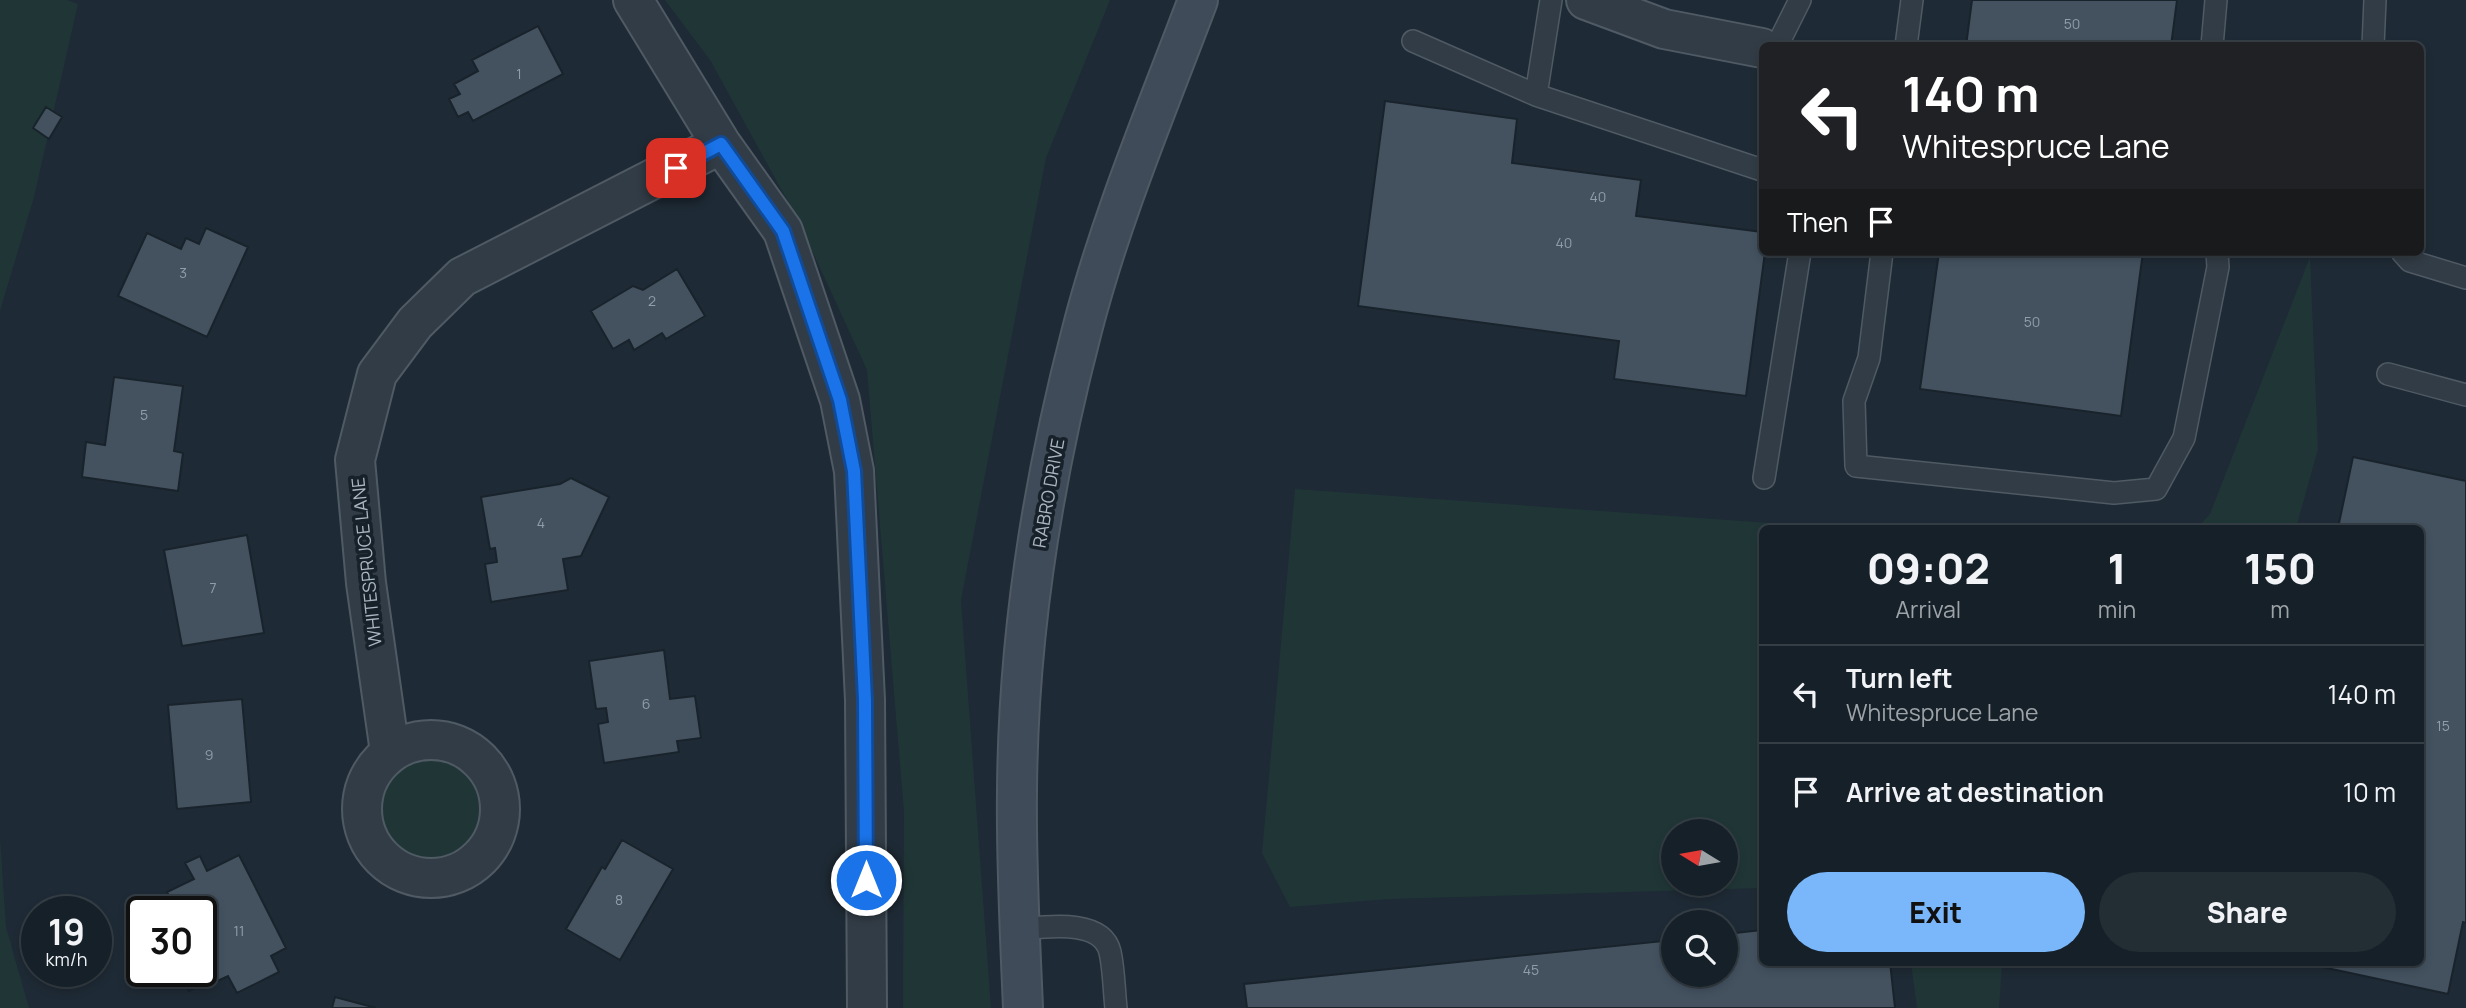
<!DOCTYPE html>
<html lang="en">
<head>
<meta charset="utf-8">
<style>
  :root { --surface:#162028; --page:#232d34; --text:#f1f3f6; --muted:#9ea3a8; --line:#353e45; --accent:#7ab6fa }
  body { margin:0; font-family:Manrope,sans-serif; background:var(--page); color:var(--text); height:100vh; display:flex; flex-direction:column; font-size:26px; white-space:nowrap }
  * { box-sizing:border-box; margin:0 }
  p { font-size:23px; color:var(--muted) }
  .icon { flex:none; width:38px; height:38px; fill:none; stroke:currentColor; stroke-width:2; stroke-linecap:round; stroke-linejoin:round }
  .map { position:relative; flex:1; overflow:hidden }
  .details { position:absolute; left:1759px; top:525px; width:665px; height:441px; display:flex; flex-direction:column; background:var(--surface); border-radius:10px; box-shadow:0 4px 10px #0003,0 0 0 2px var(--line) }
  .details>* { flex:none }
  .hud { position:absolute; left:1759px; top:42px; width:665px; height:214px; border-radius:10px; box-shadow:0 4px 10px #0003,0 0 0 2px var(--line); background:#202124; color:#fff; overflow:hidden }
  .needle { width:46px; rotate:281deg }
  .controls { position:absolute; left:1661px; top:819px; display:grid; gap:14px }
  .controls a { display:grid; place-items:center; width:77px; height:77px; border-radius:50%; background:var(--surface); box-shadow:0 4px 10px #0003,0 0 0 2px var(--line); font-size:35px }
  .speed { position:absolute; left:21px; top:896px; display:flex; gap:14px; font-size:35px; font-weight:700; text-align:center }
  .speed>* { display:grid; place-content:center; width:91px; height:91px; border-radius:50%; background:var(--surface); box-shadow:0 4px 10px #0003,0 0 0 2px var(--line); line-height:1 }
  .speed small { font-size:18px; font-weight:400 }
  .speed .limit { border:4px solid #111; border-radius:10px; background:#fff; color:#111 }
  .pin { position:absolute; display:grid; place-items:center; width:60px; height:60px; color:#fff; margin:-30px; border-radius:14px; box-shadow:0 4px 10px #0006 }
  .me { position:absolute; width:77px; margin:-38px; rotate:0deg; stroke-linejoin:round; filter:drop-shadow(0 0 5px #0008) }
  .turn { display:flex; align-items:center; gap:24px; height:147px; padding:0 28px; font-size:32px }
  .turn .icon { width:91px; height:91px; stroke-width:2.5 }
  .turn b { display:block; font-size:49px; line-height:60px }
  .then { display:flex; align-items:center; height:66px; padding:0 28px; background:#0003; gap:14px; font-size:26px }
  .eta { display:flex; justify-content:space-evenly; align-items:center; height:119px; text-align:center }
  .eta b { font-size:42px; font-weight:800; line-height:49px }
  .action { display:flex; gap:14px; margin-top:auto; padding:14px 28px }
  .action a { flex:1; height:80px; border-radius:42px; background:var(--accent); color:#111; font-size:28px; font-weight:800; line-height:80px; text-align:center }
  .action a+a { background:var(--page); color:var(--text) }
  ul { padding:0; list-style:none }
  li { display:flex; align-items:center; gap:21px; height:98px; padding:0 28px; border-top:2px solid var(--line) }
  li div { flex:1 }
  li b { display:block; font-size:26px }
  li em { font-style:normal }
  .map>svg:first-child { display:block }
</style>
</head>
<body>
<div class="map">
<svg width="2466" height="1008" viewBox="0 0 2466 1008">
  <rect width="100%" height="100%" fill="#1e2a35"/>
  <!-- green -->
  <path fill="#203636" fill-rule="evenodd" d="M0,0H67L78,4L34,197L0,311Z
    M665,0H1110L1046,158L961,600L991,1008H903L904,812L867,370L797,218L710,60Z
    M2310,257L2318,449L2296,528H2197L2210,514Z
    M1295,489L1838,528H1762V888L1389,899L1290,907L1262,853ZM1726,831V884H1673V831Z
    M374 810a59 59 0 1 1 118 0a59 59 0 1 1-118 0Z
    M0,838L6,927L29,1008H0Z
    M1911,963H2002L1999,1008H1917Z"/>
  <!-- building -->
  <path fill="#445260" stroke="#19232c" stroke-width="2" d="M1972,0H2177L2171,46H1966Z
    M538,26L563,74L473,121L468,112L458,117L449,99L460,94L454,84L478,71L472,60Z
    M1385,101L1517,119L1512,163L1641,180L1636,216L1762,232V252H1765L1746,396L1614,379L1619,341L1358,306Z
    M46,107L62,117L49,139L33,128Z
    M206,228L248,247L207,337L118,296L147,233L181,249L186,238L199,244Z
    M1939,252H2143L2121,416L1920,389Z
    M677,269L705,316L666,339L662,333L634,350L629,340L613,349L591,311L633,286L643,290Z
    M114,377L183,386L174,451L183,453L178,491L82,477L86,442L105,445Z
    M2353,457L2466,481V923L2463,922L2448,994L2299,962H2420V528H2338Z
    M571,478L609,497L581,556L563,559L568,590L491,602L485,564L497,562L495,548L490,549L481,497L560,484Z
    M247,535L264,633L182,646L164,550Z
    M664,650L670,699L695,696L701,738L677,741L679,752L604,763L598,724L608,722L606,708L596,709L589,661Z
    M242,699L251,802L177,809L168,705Z
    M622,840L673,869L620,960L566,929L602,867L605,869Z
    M239,855L286,948L271,956L279,972L237,993L228,976L211,984L210,980L189,991L179,971H201V912H177L167,892L194,879L185,863L200,856L207,871Z
    M1762,930V962H1890L1895,1008H1247L1244,984L1673,940V975H1726V934Z
    M335,997L376,1008H332Z"/>
  <g fill="none" stroke-linecap="round" stroke-linejoin="round">
    <!-- service casing -->
    <g stroke="#4f5a64" stroke-width="24">
      <path id="service" d="M1551,0L1536,95L1762,170
        M1413,41L1536,95
        M1777,46L1800,0
        M1906,46L1912,0
        M2212,46L2216,0
        M2373,46L2375,0
        M1882,252L1869,358L1854,401L1856,466L2114,493L2156,489L2184,438L2218,267L2217,252
        M2402,252L2410,261L2466,278
        M2388,374L2466,395
        M1764,478L1800,252
        M1020,929C1045,927 1102,918 1110,952C1114,970 1114,990 1116,1008"/>
    </g>
    <!-- minor casing -->
    <g stroke="#4f5a64" stroke-width="42">
      <path id="minor" d="M633,0L721,144L783,231L840,400L854,471L865,700L867,1008
        M1586,0L1664,29L1762,48
        M362 809a69 69 0 1 1 138 0a69 69 0 1 1-138 0Z
        M390,752L366,583L355,460L377,374L415,323L462,277L721,144"/>
    </g>
    <!-- secondary casing -->
    <g stroke="#4f5a64" stroke-width="42">
      <path id="secondary" d="M1023,1008C1020,936 1016,863 1017,791C1018,636 1043,479 1082,330C1111,217 1157,109 1198,0"/>
    </g>
    <!-- service -->
    <use href="#service" stroke="#323c46" stroke-width="21"/>
    <!-- minor -->
    <use href="#minor" stroke="#323c46" stroke-width="38"/>
    <!-- secondary -->
    <use href="#secondary" stroke="#3f4b59" stroke-width="38"/>
  </g>
  <g fill="none" stroke-linecap="round" stroke-linejoin="round">
    <!-- route casing -->
    <g stroke="#114b97" stroke-width="18">
      <path id="route" d="M676,168L721,144L783,231L840,400L854,471L865,700L866,880"/>
    </g>
    <!-- route -->
    <use href="#route" stroke="#1a73e8" stroke-width="12"/>
  </g>
  <g text-anchor="middle" dominant-baseline="central" stroke-width="7" stroke-linejoin="round" paint-order="stroke">
    <!-- number labels -->
    <g font-size="14" fill="#919eaa">
      <text x="2072" y="23">50</text>
      <text x="519" y="73">1</text>
      <text x="1598" y="196">40</text>
      <text x="1564" y="242">40</text>
      <text x="183" y="272">3</text>
      <text x="652" y="300">2</text>
      <text x="2032" y="321">50</text>
      <text x="144" y="414">5</text>
      <text x="541" y="522">4</text>
      <text x="213" y="587">7</text>
      <text x="646" y="703">6</text>
      <text x="2443" y="725">15</text>
      <text x="209" y="754">9</text>
      <text x="619" y="899">8</text>
      <text x="239" y="930">11</text>
      <text x="1531" y="969">45</text>
    </g>
    <!-- street labels -->
    <g font-size="18" fill="#abb7c3" stroke="#17212a">
      <text transform="translate(1048 493) rotate(-80)">RABRO DRIVE</text>
      <text transform="translate(366 562) rotate(-96)">WHITESPRUCE LANE</text>
    </g>
  </g>
</svg>
<div class="controls">
<a><svg class="needle" viewBox="-14 -14 28 28"><path d="M0-13l5 13h-10z" fill="#e53935"/><path d="M0 13l5-13h-10z" fill="#9ea3a8"/></svg></a>
<a><svg class="icon" aria-label="search" viewBox="0 0 24 24"><circle cx="10" cy="10" r="6"/><path d="M15 15l6 6"/></svg></a>
</div>
<div class="speed"><div>19<small>km/h</small></div><div class="limit">30</div></div>
<div class="pin" style="left:676px;top:168px;background:#d93025"><svg class="icon" aria-label="arrive" viewBox="0 0 24 24"><path d="M6 21V4h12l-3 4 3 4H6"/></svg></div>
<svg class="me" style="left:866px;top:880px" viewBox="-20 -20 40 40"><circle r="17" fill="#1a73e8" stroke="#fff" stroke-width="3"/><path d="M0-11L8 9 0 5-8 9z" fill="#fff"/></svg>
<div class="hud">
<div class="turn"><svg class="icon" aria-label="left" viewBox="0 0 24 24"><path d="M17 20v-9H6M10 6l-5 5 5 5"/></svg><div><b>140 m</b>Whitespruce Lane</div></div>
<div class="then">Then<svg class="icon" aria-label="arrive" viewBox="0 0 24 24"><path d="M6 21V4h12l-3 4 3 4H6"/></svg></div>
</div>
<section class="details">
<div class="eta">
<div><b>09:02</b><p>Arrival</p></div>
<div><b>1</b><p>min</p></div>
<div><b>150</b><p>m</p></div>
</div>
<ul>
<li><svg class="icon" aria-label="left" viewBox="0 0 24 24"><path d="M17 20v-9H6M10 6l-5 5 5 5"/></svg><div><b>Turn left</b><p>Whitespruce Lane</p></div><em>140 m</em></li>
<li><svg class="icon" aria-label="arrive" viewBox="0 0 24 24"><path d="M6 21V4h12l-3 4 3 4H6"/></svg><div><b>Arrive at destination</b></div><em>10 m</em></li>
</ul>
<div class="action"><a>Exit</a><a>Share</a></div>
</section>
</div>
</body>
</html>
